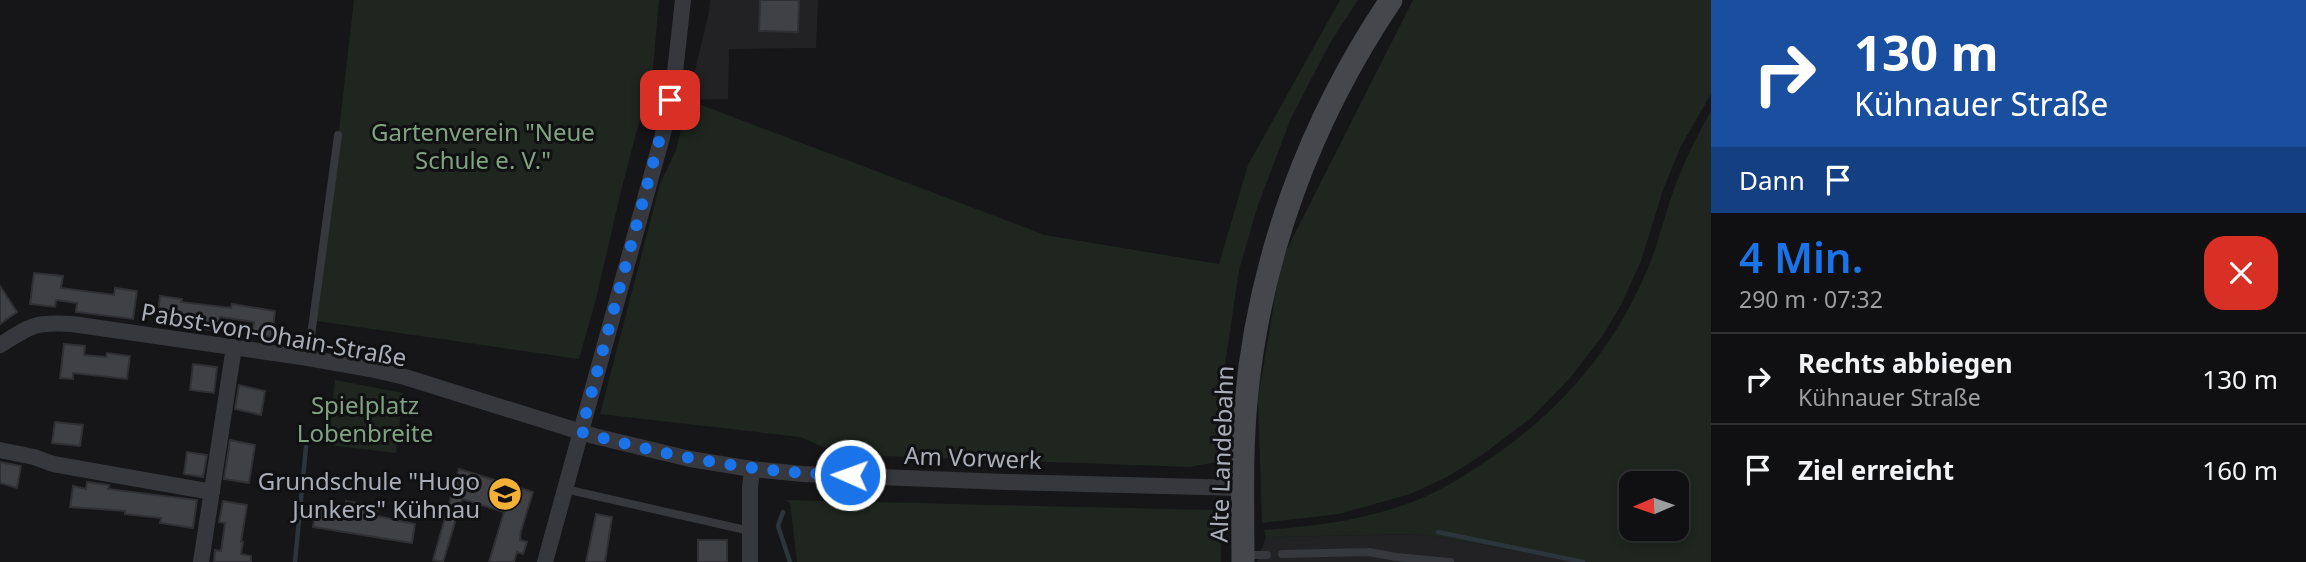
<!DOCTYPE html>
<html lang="de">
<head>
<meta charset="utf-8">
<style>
  :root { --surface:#101012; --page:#19191b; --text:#f1f3f6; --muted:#9c9d9f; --line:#303032; --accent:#1a73e8 }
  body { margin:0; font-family:"Noto Sans",sans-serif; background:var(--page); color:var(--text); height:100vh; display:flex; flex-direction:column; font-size:26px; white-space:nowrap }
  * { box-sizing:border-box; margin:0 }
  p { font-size:23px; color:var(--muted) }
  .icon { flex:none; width:38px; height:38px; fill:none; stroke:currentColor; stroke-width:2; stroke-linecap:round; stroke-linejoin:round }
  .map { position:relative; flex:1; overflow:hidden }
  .sheet { display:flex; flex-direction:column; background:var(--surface); width:595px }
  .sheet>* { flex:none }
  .top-card { background:#1a4fa0; color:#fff; overflow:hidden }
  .needle { width:46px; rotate:268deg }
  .tools { position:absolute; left:1619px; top:471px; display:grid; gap:14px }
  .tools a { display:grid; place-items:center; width:70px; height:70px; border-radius:14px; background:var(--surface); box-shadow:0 4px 10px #0003,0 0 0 2px var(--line); font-size:35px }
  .pin { position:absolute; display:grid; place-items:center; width:60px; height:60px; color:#fff; margin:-30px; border-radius:14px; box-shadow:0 4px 10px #0006 }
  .me { position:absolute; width:77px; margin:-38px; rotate:272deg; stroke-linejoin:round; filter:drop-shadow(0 0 5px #0008) }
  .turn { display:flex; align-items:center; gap:24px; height:147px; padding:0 28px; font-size:32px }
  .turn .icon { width:91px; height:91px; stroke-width:2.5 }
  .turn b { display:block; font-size:49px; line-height:60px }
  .then { display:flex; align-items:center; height:66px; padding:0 28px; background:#0003; gap:14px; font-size:26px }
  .round { display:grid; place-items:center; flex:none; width:74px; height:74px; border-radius:21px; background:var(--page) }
  .head { display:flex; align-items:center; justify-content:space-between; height:119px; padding:0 28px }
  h1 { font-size:42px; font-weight:600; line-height:52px; color:var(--accent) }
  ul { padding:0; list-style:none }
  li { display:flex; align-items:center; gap:21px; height:91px; padding:0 28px; border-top:2px solid var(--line) }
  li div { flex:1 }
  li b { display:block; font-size:26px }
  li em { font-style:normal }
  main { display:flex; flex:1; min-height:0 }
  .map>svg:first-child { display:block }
</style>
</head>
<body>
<main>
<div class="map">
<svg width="1711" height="562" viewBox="0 0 1711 562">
  <rect width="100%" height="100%" fill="#161618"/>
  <!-- built -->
  <path fill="#222225" d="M710,0H818L816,48L729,49L728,99L688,100L709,12Z
    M1420,534L1582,562H1257L1266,537Z"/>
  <!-- green -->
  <path fill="#1e261f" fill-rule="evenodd" d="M354,0H659L653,69L621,191L596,299L579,359L317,321Z
    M1340,0H1358L1330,43L1291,118L1257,208L1239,270L1220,399L1218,462L1189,467L859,455L858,462L800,437L600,414L660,184L676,150L688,100L1045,235L1219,264L1248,165Z
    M1413,0H1711V94L1681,146L1663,190L1641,261L1621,305L1603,335L1570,378L1531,418L1482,455L1447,477L1410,494L1339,514L1262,523L1258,399L1281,261Z
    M1711,111V562H1582L1420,534L1266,537L1264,530C1318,526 1374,519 1424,497C1444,489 1461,477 1479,466C1552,419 1609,357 1644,277C1657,250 1663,220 1673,192C1683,164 1696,137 1711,111ZM1631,483H1676V528H1631Z
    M335,380L403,393L396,453L328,445Z
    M785,500L1213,510L1220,515L1221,562H797L790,503Z"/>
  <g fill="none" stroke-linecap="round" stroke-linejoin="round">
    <!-- stream -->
    <path stroke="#2c353c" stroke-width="4.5" d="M783,512L778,526L790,562
      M1438,532L1583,562
      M295,562L306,447"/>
  </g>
  <!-- building -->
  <path fill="#404145" stroke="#303034" stroke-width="2" d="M760,0H799L798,32L759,31Z
    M34,273L63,276L61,288L114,295L115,288L137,291L133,319L76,312L77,303L56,300L55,307L30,304Z
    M0,286L17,312L0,324Z
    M160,296L182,299L181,302L231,308L232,304L275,311L272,337L252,334L254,322L220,317L219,331L157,322Z
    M64,344L85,346L84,355L106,357L107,353L130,356L127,379L73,373V379L60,378Z
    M193,364L217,367L214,393L190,390Z
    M239,385L265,391L261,415L235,409Z
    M55,422L83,425L80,446L52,443Z
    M230,440L255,445L249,483L224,479Z
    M187,452L207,455L203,477L184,474Z
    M0,462L21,466L17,488L0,483Z
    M459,469L533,492L521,531L520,540L527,542L523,554L517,552L514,562H489L504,512L462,499L443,562L433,560Z
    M87,482L109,485L108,489L197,500L193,528L160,523L161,518L125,514V511L70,507L73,486L86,489Z
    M223,501L247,505L241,542H243L241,554L251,556V562H214L215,550L221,551L225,523L219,522Z
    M346,501L378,506L377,516L415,524L412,543L313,527L316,508L345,512Z
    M596,514L612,517L605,562H586Z
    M698,540H727V562H698Z"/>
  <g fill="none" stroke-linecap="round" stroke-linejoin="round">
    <!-- service -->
    <path stroke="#37383d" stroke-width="8" d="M308,358L338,135
      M565,489L750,531
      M1282,554L1369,552L1396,557L1450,562
      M1245,555H1267"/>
    <!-- minor -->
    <path stroke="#37383d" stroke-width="16" d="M0,345C32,325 34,322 72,324L308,358L370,369L405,377L594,436L690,459L752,469L803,474L1006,482L1242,488
      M0,450L34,457L53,464L212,492
      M201,562L234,347
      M545,562L664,130L675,72L683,0
      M750,562V488L752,469"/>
    <!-- secondary -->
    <path stroke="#45474d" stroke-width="23" d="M1243,562C1243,509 1241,455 1246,402C1259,258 1310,120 1391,0"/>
  </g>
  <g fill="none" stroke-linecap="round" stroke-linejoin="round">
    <!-- route -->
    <path stroke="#1a73e8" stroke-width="12" stroke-dasharray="0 21.6" d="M670,100L581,432C670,457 757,473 850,475"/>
  </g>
  <!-- icons -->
  <defs>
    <g id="school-disc" transform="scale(1.75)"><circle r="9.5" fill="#f2b134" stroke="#111113"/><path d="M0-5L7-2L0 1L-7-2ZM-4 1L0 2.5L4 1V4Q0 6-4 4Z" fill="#111"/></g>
  </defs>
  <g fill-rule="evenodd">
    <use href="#school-disc" x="505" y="494"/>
  </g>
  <g text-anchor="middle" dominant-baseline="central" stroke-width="6" stroke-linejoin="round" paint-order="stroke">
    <!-- park labels -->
    <g font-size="24" fill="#7fa381" stroke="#111113">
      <text x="483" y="131">Gartenverein "Neue<tspan x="483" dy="28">Schule e. V."</tspan></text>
      <text x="365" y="404">Spielplatz<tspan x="365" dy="28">Lobenbreite</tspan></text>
    </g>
    <!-- street labels -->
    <g font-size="24" fill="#a8adb8" stroke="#111113">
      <text transform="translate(274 334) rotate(10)">Pabst-von-Ohain-Straße</text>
      <text transform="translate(1221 454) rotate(-88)">Alte Landebahn</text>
      <text transform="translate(973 457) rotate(2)">Am Vorwerk</text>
    </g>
    <!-- poi labels -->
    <g font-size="24" fill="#a8adb8" stroke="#111113" text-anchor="end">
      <text x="480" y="480">Grundschule "Hugo<tspan x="480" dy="28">Junkers" Kühnau</tspan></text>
    </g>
  </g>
</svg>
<div class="tools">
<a><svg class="needle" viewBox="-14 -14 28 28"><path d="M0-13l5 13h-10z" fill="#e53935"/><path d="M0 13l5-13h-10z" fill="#9c9d9f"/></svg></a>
</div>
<div class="pin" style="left:670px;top:100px;background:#d93025"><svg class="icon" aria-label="arrive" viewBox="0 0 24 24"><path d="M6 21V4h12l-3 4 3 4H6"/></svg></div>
<svg class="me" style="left:850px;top:475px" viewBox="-20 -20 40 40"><circle r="17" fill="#1a73e8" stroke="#fff" stroke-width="3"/><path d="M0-11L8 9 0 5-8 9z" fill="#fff"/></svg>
</div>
<section class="sheet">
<div class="top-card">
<div class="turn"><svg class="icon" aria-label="right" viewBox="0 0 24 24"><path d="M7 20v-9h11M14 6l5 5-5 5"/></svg><div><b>130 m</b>Kühnauer Straße</div></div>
<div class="then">Dann<svg class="icon" aria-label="arrive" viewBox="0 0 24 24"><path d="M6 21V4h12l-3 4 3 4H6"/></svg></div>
</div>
<div class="head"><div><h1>4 Min.</h1><p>290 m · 07:32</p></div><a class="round" style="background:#d93025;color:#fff"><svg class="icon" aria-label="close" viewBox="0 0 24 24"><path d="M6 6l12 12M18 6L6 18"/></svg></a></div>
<ul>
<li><svg class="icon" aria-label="right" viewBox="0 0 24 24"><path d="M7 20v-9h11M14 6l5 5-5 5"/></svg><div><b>Rechts abbiegen</b><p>Kühnauer Straße</p></div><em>130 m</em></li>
<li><svg class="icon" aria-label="arrive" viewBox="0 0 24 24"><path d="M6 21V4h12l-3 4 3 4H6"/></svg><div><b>Ziel erreicht</b></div><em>160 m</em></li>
</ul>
</section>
</main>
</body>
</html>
